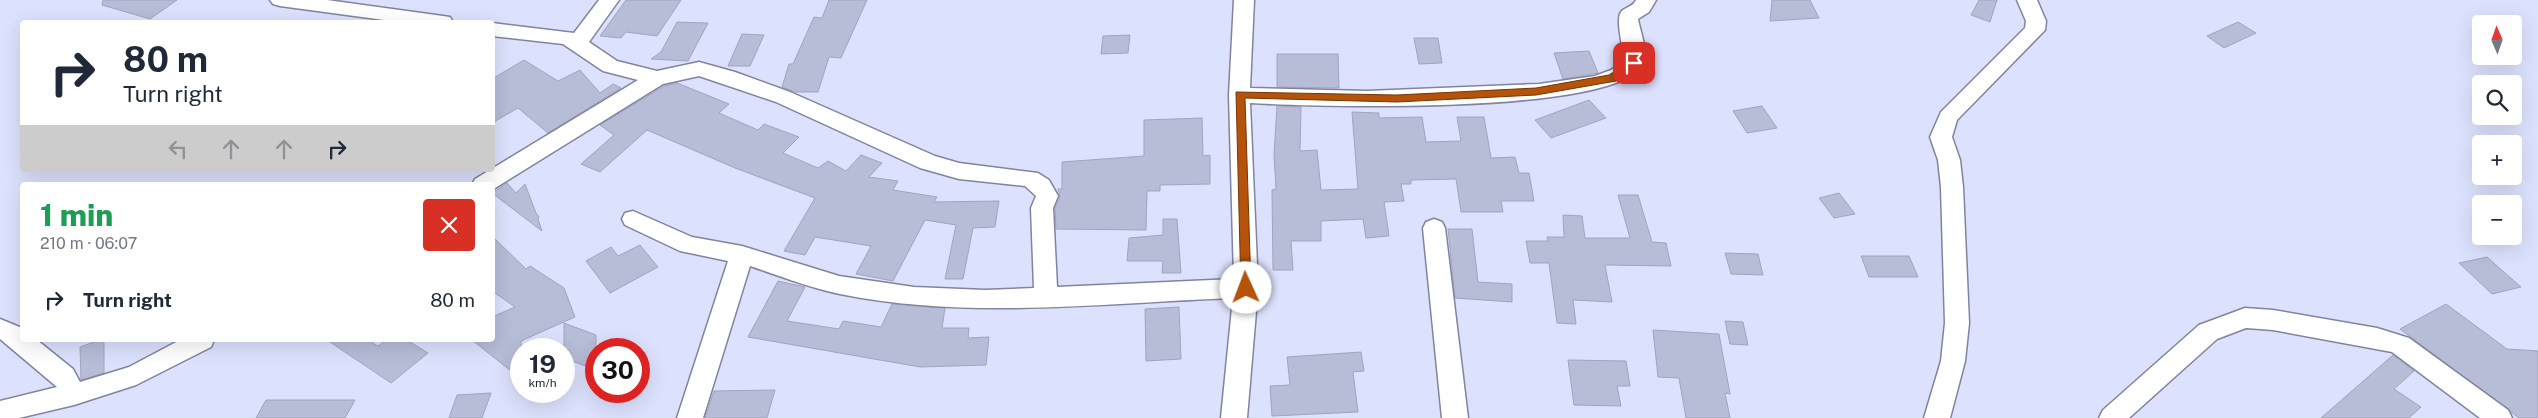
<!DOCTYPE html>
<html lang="en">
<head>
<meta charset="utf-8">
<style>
  :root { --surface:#fff; --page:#f2f2f3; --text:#1f2937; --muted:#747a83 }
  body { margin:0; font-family:"Public Sans",sans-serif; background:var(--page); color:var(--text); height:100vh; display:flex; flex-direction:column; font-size:19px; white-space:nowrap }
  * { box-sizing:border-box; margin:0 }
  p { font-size:16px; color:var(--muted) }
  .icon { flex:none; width:28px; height:28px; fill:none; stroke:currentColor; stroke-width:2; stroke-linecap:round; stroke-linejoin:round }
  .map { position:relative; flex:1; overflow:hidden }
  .drawer { position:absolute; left:20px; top:182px; width:475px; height:160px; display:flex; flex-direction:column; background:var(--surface); border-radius:5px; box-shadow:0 5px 20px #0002 }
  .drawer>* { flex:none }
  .hud { position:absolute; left:20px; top:20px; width:475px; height:152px; border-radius:5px; box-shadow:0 5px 20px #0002; background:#fff; color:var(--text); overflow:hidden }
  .needle { width:32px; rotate:358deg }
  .controls { position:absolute; left:2472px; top:15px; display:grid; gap:10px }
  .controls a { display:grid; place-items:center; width:50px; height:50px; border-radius:5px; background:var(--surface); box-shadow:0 5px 20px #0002; font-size:25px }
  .speed { position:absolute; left:510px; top:338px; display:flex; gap:10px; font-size:25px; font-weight:700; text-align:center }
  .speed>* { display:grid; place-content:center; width:65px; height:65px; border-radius:50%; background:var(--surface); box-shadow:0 5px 20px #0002; line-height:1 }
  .speed small { font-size:12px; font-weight:400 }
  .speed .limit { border:8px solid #d22; background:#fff; color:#111 }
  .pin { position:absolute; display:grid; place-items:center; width:42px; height:42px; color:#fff; margin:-21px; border-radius:10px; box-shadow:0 2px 8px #0006 }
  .me { position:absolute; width:55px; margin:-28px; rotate:358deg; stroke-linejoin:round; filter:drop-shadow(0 0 4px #0008) }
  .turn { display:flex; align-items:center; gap:18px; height:105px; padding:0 20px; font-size:22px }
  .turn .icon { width:65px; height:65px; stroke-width:2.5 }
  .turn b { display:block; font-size:35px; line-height:42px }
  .lanes { display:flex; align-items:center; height:48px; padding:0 20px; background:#0003; justify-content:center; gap:25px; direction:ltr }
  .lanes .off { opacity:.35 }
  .round { display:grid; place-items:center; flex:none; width:52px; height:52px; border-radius:5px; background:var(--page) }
  .head { display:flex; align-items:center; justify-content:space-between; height:85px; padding:0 20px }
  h1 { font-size:30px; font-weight:800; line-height:38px; color:#1e9e55 }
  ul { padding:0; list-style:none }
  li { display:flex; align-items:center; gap:15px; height:65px; padding:0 20px }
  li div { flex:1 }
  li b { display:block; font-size:19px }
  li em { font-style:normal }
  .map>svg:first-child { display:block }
</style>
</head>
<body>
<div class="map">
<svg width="2538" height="418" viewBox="0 0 2538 418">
  <rect width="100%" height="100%" fill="#dce1fd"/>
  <!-- building -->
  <path fill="#b7bcd7" stroke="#a0a4bf" d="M103,0H177L150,19L102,5Z
    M626,0H681L657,36L626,32L621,38L600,36Z
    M829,0H867L841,58L829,57L818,92H795L782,87L789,64H793L814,17L822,18Z
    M1772,0H1810L1819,18L1770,21Z
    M1979,0H1997L1990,22L1971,15Z
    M677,22L708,23L688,61L651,59L661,52Z
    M2238,22L2256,33L2224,48L2207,36Z
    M742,34L764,35L750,66H728Z
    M1130,35L1128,53L1101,54L1103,36Z
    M1414,38H1438L1442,63L1419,64Z
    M1589,51L1598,73L1563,79L1554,53Z
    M1277,54H1338L1339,88L1277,87Z
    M524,60L558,81L580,70L600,93L613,84L621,88L548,133L518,108L492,123V79Z
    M677,83L729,104L719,113L758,130L764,124L799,137L783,153L818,168L828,161L846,171L861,155L882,163L869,177L898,181L893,190L937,197L934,202L999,201L995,227L973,228L963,279H945L956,225L925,220L893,281L856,274L871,246L815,237L805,255L784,251L815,198L735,168L647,130L600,172L581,164L614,135L600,125L664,86Z
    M1589,100L1606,118L1551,138L1535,120Z
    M1277,106L1301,107L1300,151L1317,150L1321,190L1358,189L1352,112L1379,113V118L1422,117L1426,142L1461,141L1457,117H1484L1491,158L1515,157L1519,173H1529L1534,201H1501L1503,212H1461L1456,179L1411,180V184H1401L1404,201L1384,202L1389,236L1366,238L1363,219L1321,221V241H1291L1293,270H1273L1272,190L1276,189L1274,155Z
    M1762,106L1777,128L1747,133L1733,111Z
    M1202,118L1203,156L1210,155V184L1160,185V191H1147L1146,230L1056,229L1055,208L1060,197L1058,189H1062V162L1144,156V120Z
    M507,183L516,193L525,184L536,213L539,217L538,219L542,231L492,193Z
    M1839,193L1855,214L1834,218L1819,198Z
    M1618,195H1638L1652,242L1666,243L1671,266L1605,265L1612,302L1573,300L1576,324L1557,323L1549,263H1530L1526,241H1548L1547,237H1564L1563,215L1582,216L1585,238H1630Z
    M1163,219H1177L1181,273H1162L1163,261H1127L1129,238L1163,235Z
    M1448,229H1472L1478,282L1512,284V302L1455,298Z
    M492,236L526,269L530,266L564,288L575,317L521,341V379L472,340H492V317L515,307L492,291Z
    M640,245L658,267L610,293L586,261L611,247L618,256Z
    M1725,253L1758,254L1763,275L1731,274Z
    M1861,256H1909L1918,277H1869Z
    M2487,257L2521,287L2492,294L2459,263Z
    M778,281L805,287L787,321L839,329L843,321L881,327L892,304L945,308L942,328H969L968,338L989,337L986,365L920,367L748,337Z
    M2446,304L2507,349L2538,351V418H2519L2400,329Z
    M1179,307L1181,359L1146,361L1145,309Z
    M1725,321L1743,322L1748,345L1730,344Z
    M564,323L596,335V370L564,358Z
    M1653,330L1719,334L1730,394L1725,393L1730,418H1686L1679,378L1658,377Z
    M99,340H104V373L81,380L80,347Z
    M327,340H368L378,346L386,340H407L428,353L391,383Z
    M1361,352L1364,371L1353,372L1358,412L1272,416L1270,386L1290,385L1287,357Z
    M2393,355L2414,371L2394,389L2421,407L2409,418H2321Z
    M1568,360L1626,361L1630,386H1617L1621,406L1574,405Z
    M775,390L767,418H705L714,391Z
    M491,393L482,418H449L457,395Z
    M266,400H355L345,418H256Z"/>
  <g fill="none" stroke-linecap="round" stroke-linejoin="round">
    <!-- minor casing -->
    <g stroke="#80849e" stroke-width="3">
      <path id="minor" d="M270,0H327L443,16L450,17L453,22H399L280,6L273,4Z
        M599,0H619L589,42L617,61L657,71L699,62L735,72L790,92L935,156L959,163L1038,173L1049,180L1058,196L1053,208L1057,287L1234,279L1229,95L1234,0H1254L1250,88L1367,91L1539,84L1595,76L1611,70L1624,61C1624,50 1615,20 1621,12C1625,7 1633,7 1636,0H1656L1649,12L1638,19C1640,31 1650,56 1642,67C1604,115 1316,107 1250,103L1258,288L1247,418H1221L1233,298C1104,303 968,320 840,294C810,288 780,276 750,266L703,418H677L728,261L680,251L625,225L622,219L625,213L633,211L692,237L742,246L839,276L914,287L985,290L1034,288L1031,208L1036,196L1025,186L959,179L920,168L776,102L699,76L663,84L492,190V185H472L475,179L638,80L603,71L563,44L492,36V23L574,33Z
        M2017,0H2037L2046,21L2045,30L1957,120L1952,137L1960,160L1963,187L1969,323L1965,361L1950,418H1924L1941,361L1945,323L1941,187L1938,160L1930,137L1941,112L2025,28L2026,21Z
        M1434,219L1442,222L1445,228L1468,418H1442L1423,228L1426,222Z
        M2245,308L2273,310L2377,328L2409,338L2508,410L2512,418H2480L2392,352L2273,330L2246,328L2217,339L2129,418H2099L2103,410L2199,325Z
        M0,319L22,328V340H37L73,369L80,382L129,367L180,340H214L211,347L136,385L74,405L19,418H0V401L57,387L0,339Z"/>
    </g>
    <!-- minor -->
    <use href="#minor" fill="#fff" fill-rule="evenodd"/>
  </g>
  <!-- route -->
  <path fill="#b45309" stroke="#753606" d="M1634,59L1637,60V65L1630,73L1616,81L1536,95L1397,102L1245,98L1251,288L1246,293L1241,291L1236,92L1397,95L1536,88L1609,75Z"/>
</svg>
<div class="controls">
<a><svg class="needle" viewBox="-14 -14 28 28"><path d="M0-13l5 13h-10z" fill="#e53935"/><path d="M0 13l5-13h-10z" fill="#747a83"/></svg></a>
<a><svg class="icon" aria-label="search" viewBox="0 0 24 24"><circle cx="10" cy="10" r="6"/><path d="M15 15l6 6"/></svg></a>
<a>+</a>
<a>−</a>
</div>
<div class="speed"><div>19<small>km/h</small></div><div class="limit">30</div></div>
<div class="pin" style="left:1634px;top:63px;background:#d93025"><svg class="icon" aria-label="arrive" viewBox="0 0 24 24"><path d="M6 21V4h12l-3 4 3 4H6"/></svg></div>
<svg class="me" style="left:1246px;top:288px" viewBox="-20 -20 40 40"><circle r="19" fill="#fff"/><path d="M0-13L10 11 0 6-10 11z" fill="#b45309"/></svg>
<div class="hud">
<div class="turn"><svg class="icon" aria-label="right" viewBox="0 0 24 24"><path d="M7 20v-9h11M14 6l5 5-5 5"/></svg><div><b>80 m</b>Turn right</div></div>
<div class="lanes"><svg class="icon off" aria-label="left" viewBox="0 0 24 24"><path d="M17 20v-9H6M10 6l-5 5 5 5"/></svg><svg class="icon off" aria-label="ahead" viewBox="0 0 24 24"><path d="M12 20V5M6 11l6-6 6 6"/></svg><svg class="icon off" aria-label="ahead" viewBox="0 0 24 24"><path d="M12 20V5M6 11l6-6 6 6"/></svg><svg class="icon" aria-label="right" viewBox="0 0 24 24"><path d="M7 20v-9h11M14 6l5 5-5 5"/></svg></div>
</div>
<section class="drawer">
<div class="head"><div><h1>1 min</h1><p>210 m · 06:07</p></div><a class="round" style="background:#d93025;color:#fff"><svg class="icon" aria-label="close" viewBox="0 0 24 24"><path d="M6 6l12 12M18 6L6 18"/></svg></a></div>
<ul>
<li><svg class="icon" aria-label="right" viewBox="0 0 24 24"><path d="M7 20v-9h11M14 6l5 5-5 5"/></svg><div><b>Turn right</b></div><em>80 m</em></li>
</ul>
</section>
</div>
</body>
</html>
